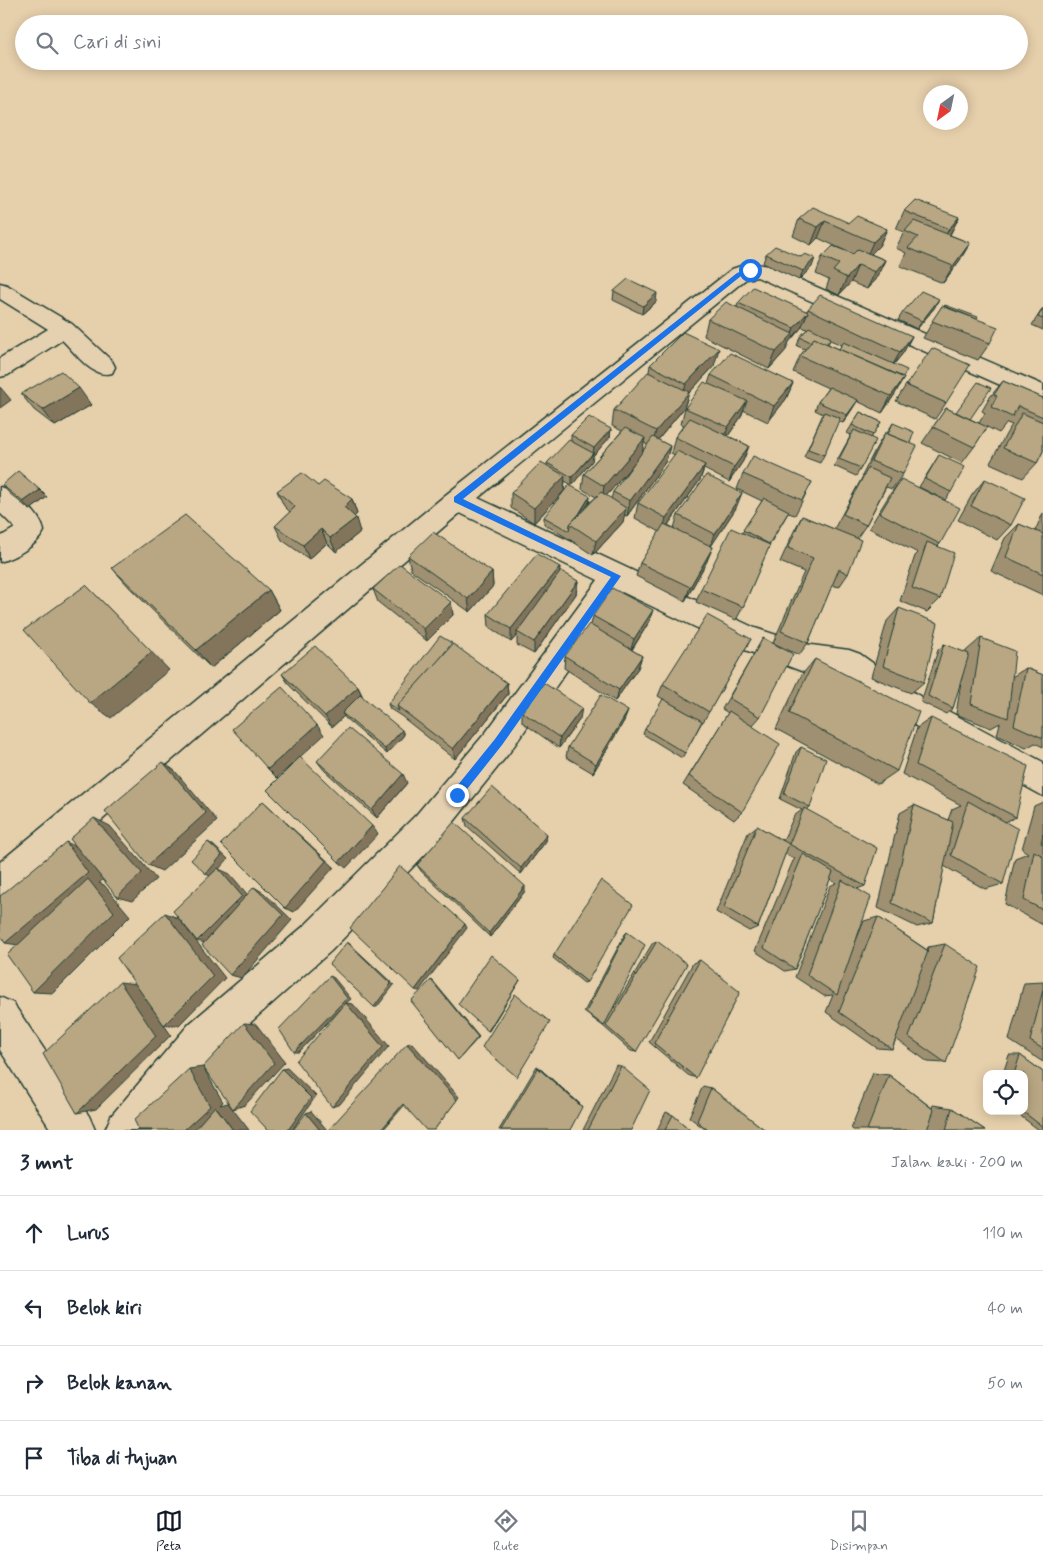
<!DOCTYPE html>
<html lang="id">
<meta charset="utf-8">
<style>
body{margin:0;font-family:Mynerve,sans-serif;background:#f2f2f3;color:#1f2937}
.controls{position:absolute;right:15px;bottom:15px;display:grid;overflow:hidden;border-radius:10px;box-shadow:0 2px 12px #0003}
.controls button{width:45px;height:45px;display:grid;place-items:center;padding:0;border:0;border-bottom:1px solid #e0e1e3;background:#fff;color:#1f2937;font:25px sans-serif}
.compass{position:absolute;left:923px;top:85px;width:45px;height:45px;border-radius:50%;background:#fff;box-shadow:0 2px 12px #0003;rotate:213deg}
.stop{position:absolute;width:15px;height:15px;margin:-11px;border:4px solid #1a73e8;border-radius:50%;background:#fff}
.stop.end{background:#1a73e8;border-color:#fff;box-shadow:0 1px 5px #0008}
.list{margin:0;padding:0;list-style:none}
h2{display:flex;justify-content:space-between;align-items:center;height:65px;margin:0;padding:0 20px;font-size:21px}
h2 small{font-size:16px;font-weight:400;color:#747a83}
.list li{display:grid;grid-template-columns:32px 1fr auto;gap:15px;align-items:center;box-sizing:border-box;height:75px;padding:0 20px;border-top:1px solid #e0e1e3}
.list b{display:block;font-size:19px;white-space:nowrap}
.list em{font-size:16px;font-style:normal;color:#747a83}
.icon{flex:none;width:28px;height:28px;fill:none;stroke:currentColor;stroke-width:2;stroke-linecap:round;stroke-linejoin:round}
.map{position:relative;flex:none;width:1043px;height:1130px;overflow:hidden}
.search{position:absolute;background:#fff;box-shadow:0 2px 12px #0003;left:15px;right:15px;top:15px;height:55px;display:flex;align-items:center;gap:12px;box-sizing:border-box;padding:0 18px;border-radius:28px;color:#747a83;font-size:19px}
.sheet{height:365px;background:#fff}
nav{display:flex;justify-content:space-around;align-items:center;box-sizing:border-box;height:70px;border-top:1px solid #e0e1e3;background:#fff;font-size:14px;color:#747a83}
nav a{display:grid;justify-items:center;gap:2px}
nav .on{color:#111827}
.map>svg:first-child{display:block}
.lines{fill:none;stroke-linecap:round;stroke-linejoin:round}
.street-casing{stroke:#1f3d34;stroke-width:3}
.secondary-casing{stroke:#1f3d34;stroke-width:3}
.street{fill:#e5d0af;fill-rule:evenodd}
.secondary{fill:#e5d0af;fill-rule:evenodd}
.wall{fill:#9f9071;stroke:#1f3d34;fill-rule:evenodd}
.shaded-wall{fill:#82755c;stroke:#1f3d34}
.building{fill:#b9a783;stroke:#1f3d34}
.route{fill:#1a73e8}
</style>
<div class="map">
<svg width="1043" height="1130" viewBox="0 0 1043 1130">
<rect width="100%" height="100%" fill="#e6cfab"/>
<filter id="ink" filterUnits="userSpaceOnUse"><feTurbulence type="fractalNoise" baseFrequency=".02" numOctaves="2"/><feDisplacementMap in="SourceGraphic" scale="10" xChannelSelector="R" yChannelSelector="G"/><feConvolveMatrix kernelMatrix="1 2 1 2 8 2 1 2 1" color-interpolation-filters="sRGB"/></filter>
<g filter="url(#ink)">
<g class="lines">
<defs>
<g id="street">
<path d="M750,263L768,266L1043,385V404L757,277L746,279L478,498L755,628L804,644L849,650L860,654L916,694L1043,762V796L894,714L843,677L804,672L737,647L622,592L509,753L440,839L331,951L217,1052L151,1130H105L111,1116L189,1024L305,925L416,815L487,731L598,580L460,513L12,897L0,902V862L448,493L732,269Z"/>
<path d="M0,283L7,285L72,324L112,361L115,367L112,373C92,379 76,353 62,340L8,375L0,377V358L48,329L0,299Z"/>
<path d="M0,487C16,492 41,514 44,531C37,546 15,557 0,562V537L15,528L0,513Z"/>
</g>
<path id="secondary" d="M0,997L13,1003L89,1116L95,1130H51L0,1050Z"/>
</defs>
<use href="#street" class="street-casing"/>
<use href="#secondary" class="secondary-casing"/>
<use href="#street" class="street"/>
<use href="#secondary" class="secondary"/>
</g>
<g class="wall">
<path d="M904,211L959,217L950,235L970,243L960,260L943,283L900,266L906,253L896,248L904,232L896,229Z"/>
<path d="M799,219L849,223L887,229L879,246L871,254L885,260L877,277L867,289L851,282L839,295L826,289L829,280L816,274L822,257L850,253L818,238L811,245L793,236Z"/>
<path d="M766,254L801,257L812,267L799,280L763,263Z"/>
<path d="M614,291L656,302L642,314L613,300Z"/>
<path d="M738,303L807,311L808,309L912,336L903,353L894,364L903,377L895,394L882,413L857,401L843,423L838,421L824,455L820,463L804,457L823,414L815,410L818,402L828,388L793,372L800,356L805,349L797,346L800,337L807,329L802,327L789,342L786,350L769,369L704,336L708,319L737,307ZM830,340L842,345L839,349L828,344Z"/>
<path d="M942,306L977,319L990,343L978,360L923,338Z"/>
<path d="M935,307L917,329L898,320L903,312Z"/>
<path d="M1043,308V330L1032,325Z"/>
<path d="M650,365L714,366L689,393L684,408L658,440L670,446L666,461L627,516L624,515L623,522L593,555L569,539L544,524V517L590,496L589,503L596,497L582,489L584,474L622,431L612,426L614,410L649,372ZM644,443L648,445L642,452ZM634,464L613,492L611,499L606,496Z"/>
<path d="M711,375L793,383L786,399L768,422L743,410L741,417L728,436L749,446L743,461L729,482L704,469L700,480L668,525L674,528L678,515L736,508L711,546L707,561L685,601L636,576L640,563L660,532L635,518L638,503L675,455L671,453L675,437L684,425L681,424L685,408L708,384Z"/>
<path d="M1003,381L1043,398V451L1037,463L1023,478L990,463L1009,429L1012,425L1007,423L999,433L987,427L974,447L962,463L922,443L946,408L979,423L985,413L982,411L990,397Z"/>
<path d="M906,385L946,403L935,419L896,401Z"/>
<path d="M21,394L91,405L55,426L34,410Z"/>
<path d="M860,412L881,422L871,438L861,468L856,476L834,466L851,435L847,433Z"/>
<path d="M893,423L910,443L903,474L892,489L886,487L866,525L857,538L848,574L839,587L832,585L808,643L799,655L773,643L804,572L780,562L794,531L802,516L834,529L863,476H862L876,448L885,433H887Z"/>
<path d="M611,429L610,437L593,456L592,461L572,485L565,481L564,491L534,523L511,508V493L547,465V463L571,441V435Z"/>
<path d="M939,455L951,492L945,500L919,487Z"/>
<path d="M743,474L812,482L795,515L788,513L770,544L743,607L736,620L696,602L701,589L742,533L762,501L737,489Z"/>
<path d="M901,479L940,544L938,546L940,599L927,612L900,601L915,556L918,553L869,528L890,494Z"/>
<path d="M985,479L1011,525L997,540L958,520L972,495Z"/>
<path d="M2,485L40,490L47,497L30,510L9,493Z"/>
<path d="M318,486L352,499L357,514L354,516L360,532L336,552L327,543L309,559L282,540L275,526L290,512L284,506L277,491Z"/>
<path d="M1043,513V595L991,571L1005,538L1019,524L1035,531Z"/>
<path d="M408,556L492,572L493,586L470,612L411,570Z"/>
<path d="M560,567L559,574L578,581L576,594L534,654L517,645V635L511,642L489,627L488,614Z"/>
<path d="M112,568L269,590L280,610L211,668L130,588Z"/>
<path d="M373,589L451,602L453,615L427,641L378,602Z"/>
<path d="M899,608L924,682L911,693L871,677L887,621Z"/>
<path d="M593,616L649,622L632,650L642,656L638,668L615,701L564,668L565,656L591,625Z"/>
<path d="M763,638L760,717L752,726L742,812L734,820L683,785L728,713L722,709Z"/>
<path d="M981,638L1012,677L1026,668L1043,675V747L1035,743L1026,748L997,735L1000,723L991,728L956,714L962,676L953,708L946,714L921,702L938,650L944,644L966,653V651Z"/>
<path d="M751,639L703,722H702L682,758L643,734L645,729L687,713L658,696L663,684Z"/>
<path d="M815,659L897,771L878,784L776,729L801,676Z"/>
<path d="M282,674L358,687L363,697L404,735L387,754L345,718L344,716L332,727L290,686Z"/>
<path d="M507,683L508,694L455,759L401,716L390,709L388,704Z"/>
<path d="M628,711L624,721L593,773L566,757L568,747Z"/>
<path d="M522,712L580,719L559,748L522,722Z"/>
<path d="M931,718L1016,817L1005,822L1003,884L985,889L944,866L933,923L917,927L878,908L900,813L914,805L948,820L952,809L961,805L902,774L917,728Z"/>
<path d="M801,747L810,807L806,810L865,886L857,889L855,943L864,921L878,917L927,950L928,947L945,944L946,1063L928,1062L896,1039L892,1049L877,1048L826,1012L833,995L824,996L795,977L830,886L836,883L830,879L795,969L785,971L755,951L793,861L795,859L785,854L758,927L749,931L716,912L748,833L757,826L783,841L794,816L802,810L780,799L796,752Z"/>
<path d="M317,761L407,783L377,818L324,770Z"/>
<path d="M1043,802V925L1005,904L1015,858L1028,853L1022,849L1034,806Z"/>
<path d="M465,818L547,834L546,841L521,874L467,826Z"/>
<path d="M417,865L525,891L490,937L421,871Z"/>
<path d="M627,932L614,1008L652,944L657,941L636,1052L631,1051L603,1026L584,1012L625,934Z"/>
<path d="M554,955L587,982L584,983L553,958Z"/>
<path d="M700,960L696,1078L688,1075L649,1042L693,963Z"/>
<path d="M1043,982V1062L1009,1040L1024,983Z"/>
<path d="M1009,1055H1020L1043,1072V1130H1039L1014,1111H1024V1074H1003Z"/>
<path d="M616,1065L621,1066L631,1130H583Z"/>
<path d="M537,1066L580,1104L570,1130H499Z"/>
<path d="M873,1073L889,1075L932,1108L933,1105L952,1108L985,1130H853L851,1128Z"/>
<path d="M703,1086L711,1088L765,1130H706L689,1117Z"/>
<path d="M666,1112L673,1115L690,1130H657Z"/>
</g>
<g class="shaded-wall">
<path d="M959,217L950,234L939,246L949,229Z"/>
<path d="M825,221L818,238L811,245L818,227Z"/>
<path d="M887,229L879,246L865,260L873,242Z"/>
<path d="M970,243L960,260L943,283L953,266Z"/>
<path d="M815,258L812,267L799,280L803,271Z"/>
<path d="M885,260L877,277L867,289L875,272Z"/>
<path d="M858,265L851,282L839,295L847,278Z"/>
<path d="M657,293L656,302L642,314L643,306Z"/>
<path d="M939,299L935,307L917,329L922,321Z"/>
<path d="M808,312L801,328L789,342L786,350L769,369L776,352L791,336L794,328Z"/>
<path d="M912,336L903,353L891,368L900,352Z"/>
<path d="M719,349L714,366L689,393L684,408L652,447L656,431L682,400L686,384Z"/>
<path d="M904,378L895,394L882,413L891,396Z"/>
<path d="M793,383L786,399L768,422L774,406Z"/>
<path d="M0,387L11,400L0,408Z"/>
<path d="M79,388L91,405L55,426L43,410Z"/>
<path d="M858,400L853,408L843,423L847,415Z"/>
<path d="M747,401L741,417L723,443L728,427Z"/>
<path d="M611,429L610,437L593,456L592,461L572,485V477L593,454L594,448Z"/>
<path d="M645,438L642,454L602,501L604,486Z"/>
<path d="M670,446L666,461L627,516L630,501Z"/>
<path d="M749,446L743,461L729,482L734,467Z"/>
<path d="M705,465L700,480L662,533L666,518Z"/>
<path d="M565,476L564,491L534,523V508Z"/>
<path d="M40,490L47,497L30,510L23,502Z"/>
<path d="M742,493L736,508L710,548L715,534Z"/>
<path d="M590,496L589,503L573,526Z"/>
<path d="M352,499L357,514L349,522L344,507Z"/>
<path d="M626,508L623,522L593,555L596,541Z"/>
<path d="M356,518L360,532L336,552L330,538Z"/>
<path d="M321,529L327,543L309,559L303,545Z"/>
<path d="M713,547L707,561L685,601L690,587Z"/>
<path d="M560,567L559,581L517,632V635L511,642V629Z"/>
<path d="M492,572L493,586L470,612L468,599Z"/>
<path d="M578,581L576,594L534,654V642Z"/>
<path d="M86,585L169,670L111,718L90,703Z"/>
<path d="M269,590L280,610L211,668L196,650Z"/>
<path d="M451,602L453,615L427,641L424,629Z"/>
<path d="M653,610L649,622L630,652L634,639Z"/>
<path d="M642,656L638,668L615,701L619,690Z"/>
<path d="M507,683L508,694L455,759L453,749Z"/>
<path d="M358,687L363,698L342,713L344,716L332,727L325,716Z"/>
<path d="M582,708L580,719L559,748L560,738Z"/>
<path d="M628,711L624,721L593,773L596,764Z"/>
<path d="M317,725L324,735L277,778L268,769Z"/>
<path d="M402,730L404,735L387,754L385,749Z"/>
<path d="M163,762L175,771L217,821L162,871L148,865Z"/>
<path d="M403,774L407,783L377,818L372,810Z"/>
<path d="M263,801L334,867L294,912L285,908Z"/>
<path d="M94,818L110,826L156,879L132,901L117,897Z"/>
<path d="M372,826L378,834L346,868L339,862Z"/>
<path d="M547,834L546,841L521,874V868Z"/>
<path d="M66,842L82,849L104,879L99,883L104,885L130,916L53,993L33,992L25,946L5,943Z"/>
<path d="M208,842L213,845L228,859L219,869L230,874L253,901L210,944L197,941L212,877L206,874Z"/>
<path d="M525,886V891L490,937L489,933Z"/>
<path d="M254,887L264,893L292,920L242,978L230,975Z"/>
<path d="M165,913L178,918L225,978L179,1025H164Z"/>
<path d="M465,924L467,928L419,991L415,990Z"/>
<path d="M347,942L350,944L394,985L377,1007H374Z"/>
<path d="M330,976L334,978L351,999L346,1003L353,1004L389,1046L340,1104L332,1107L346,1003L299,1052H294Z"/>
<path d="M431,980L433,981L479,1037L458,1060Z"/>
<path d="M520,980L489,1031H488Z"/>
<path d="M120,982L136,984L171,1035L96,1109L77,1113Z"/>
<path d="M244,1023L256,1024L285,1062L245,1105L233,1109Z"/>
<path d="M412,1043L459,1097L434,1130L407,1044Z"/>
<path d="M537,1066L580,1104L582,1107L538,1068Z"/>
<path d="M203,1067L223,1102L220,1105L228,1103L249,1130H233L217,1108L194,1130H184L189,1069Z"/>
<path d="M287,1068L316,1096L292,1130H288L282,1069Z"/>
<path d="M408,1101L383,1130H381L403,1104Z"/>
<path d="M311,1111L327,1130H320L306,1113Z"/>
</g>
<g class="building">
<path d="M915,200L959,217L949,229L904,211Z"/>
<path d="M813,207L849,223L857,216L887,229L873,242L825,221L818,227L799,219Z"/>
<path d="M914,221L970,243L953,266L908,248L918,237L905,231Z"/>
<path d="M775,246L801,257L805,254L815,258L803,271L766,254Z"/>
<path d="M833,246L853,254L858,249L885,260L875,272L858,265L847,278L833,271L839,264L822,257Z"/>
<path d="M628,279L657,293L643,306L614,291Z"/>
<path d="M753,287L808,312L794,328L738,303Z"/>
<path d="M921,291L939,299L922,321L903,312Z"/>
<path d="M820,295L912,336L900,352L808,309Z"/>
<path d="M726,302L793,334L776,352L708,319Z"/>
<path d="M945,305L978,317L977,319L944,306Z"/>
<path d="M942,306L998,327L990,343L932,321Z"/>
<path d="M1043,309V319L1038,317Z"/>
<path d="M809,327L831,338L826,344L814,338L811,342L800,337Z"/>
<path d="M683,332L719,349L686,384L650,365Z"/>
<path d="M814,338L904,378L891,396L800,356Z"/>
<path d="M844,342L907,370L903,377L839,349Z"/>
<path d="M932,348L970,365L946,403L906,385Z"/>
<path d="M730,353L793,383L774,406L711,375Z"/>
<path d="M61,371L79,388L43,410L21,394Z"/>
<path d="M648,372L689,392L656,431L614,410Z"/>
<path d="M1003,381L1043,398V417L1018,406L1012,417L991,407L997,396L994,395Z"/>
<path d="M704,382L747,401L728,427L685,408Z"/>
<path d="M978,382L991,388L970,419L956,412Z"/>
<path d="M829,387L858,400L847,415L818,402Z"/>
<path d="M946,408L987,427L974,447L933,427Z"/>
<path d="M824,412L840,418L824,455L808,449Z"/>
<path d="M860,412L881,422L873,435L852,425Z"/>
<path d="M1022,413L1043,422V451L1037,463L1003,448Z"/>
<path d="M589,417L611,429L594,448L571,435Z"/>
<path d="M690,418L749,446L734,467L675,437Z"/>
<path d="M893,423L914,432L910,443L888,434Z"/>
<path d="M625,428L645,438L604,486L584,474Z"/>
<path d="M854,430L876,440L861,468L839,459Z"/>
<path d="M885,433L917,446L903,474L871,461Z"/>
<path d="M653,437L670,446L630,501L613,492Z"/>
<path d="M569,440L593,453L572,477L547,463Z"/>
<path d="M677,451L705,465L666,518L638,503Z"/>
<path d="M939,455L965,467L951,492L925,479Z"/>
<path d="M753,456L812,482L802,500L743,474Z"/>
<path d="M541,462L565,476L534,508L511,493Z"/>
<path d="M868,468L890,478L866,525L843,514Z"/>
<path d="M18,471L40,490L23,502L2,485Z"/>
<path d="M302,473L318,486L324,481L352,499L344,507L356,518L330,538L321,529L303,545L275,526L295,507L277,491Z"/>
<path d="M706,475L742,493L715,534L678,515Z"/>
<path d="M901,479L960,508L940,544L880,513Z"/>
<path d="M985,479L1025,498L1011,525L971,506Z"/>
<path d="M569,485L590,496L579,514L570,524L569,531L544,517Z"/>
<path d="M601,492L626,508L596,541L570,524Z"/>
<path d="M764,498L789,511L769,544L743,530Z"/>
<path d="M185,515L269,590L196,650L112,568Z"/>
<path d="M802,516L861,540L848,574L839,569L808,643L781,631L813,558L788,548Z"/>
<path d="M664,524L713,547L690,587L640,563Z"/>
<path d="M1019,524L1043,534V574L1006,557Z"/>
<path d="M731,528L770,545L743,607L701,589Z"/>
<path d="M433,532L492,572L468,599L408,556Z"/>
<path d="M927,542L954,553L940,599L912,588Z"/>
<path d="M537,554L560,567L511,629L488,614Z"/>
<path d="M400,564L451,602L424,629L373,589Z"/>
<path d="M561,571L578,581L534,642L517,632Z"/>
<path d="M86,585L152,652L90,703L24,630Z"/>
<path d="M612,588L653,610L634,639L593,616Z"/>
<path d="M899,608L938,623L924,682L883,666Z"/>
<path d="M707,615L751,639L709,712L663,684Z"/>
<path d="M589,624L642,656L619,690L565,656Z"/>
<path d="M440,636L452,643L439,660L397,706L399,711L388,704Z"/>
<path d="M763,638L793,654L760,717L729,698Z"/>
<path d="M981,638L1015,651L1008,718L971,704Z"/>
<path d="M453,644L507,683L453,749L397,706Z"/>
<path d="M944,644L969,654L953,708L928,696Z"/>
<path d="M315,646L358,687L325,716L282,674Z"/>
<path d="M815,659L919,712L897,771L789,713Z"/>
<path d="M1026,668L1043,675V738L1014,725Z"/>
<path d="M544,683L582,708L560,738L522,712Z"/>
<path d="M282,687L317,725L268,769L232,729Z"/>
<path d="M360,695L402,730L385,749L342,713Z"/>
<path d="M601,695L628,711L596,764L568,747Z"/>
<path d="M663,699L702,721L685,753L645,729Z"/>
<path d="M729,711L780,744L742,812L689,776Z"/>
<path d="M931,718L1028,766L1016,817L916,765Z"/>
<path d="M348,728L403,774L372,810L317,761Z"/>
<path d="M801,747L826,759L810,807L784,794Z"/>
<path d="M300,757L372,826L339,862L267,790Z"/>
<path d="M163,762L206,813L148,865L105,811Z"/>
<path d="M492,787L547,834L521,868L465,818Z"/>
<path d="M263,801L326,861L285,908L221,844Z"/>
<path d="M968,801L1018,829L1003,884L951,855Z"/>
<path d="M914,805L953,822L933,923L892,903Z"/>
<path d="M804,808L877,848L865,886L789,844Z"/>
<path d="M94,818L142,873L117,897L70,839Z"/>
<path d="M454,822L525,886L489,933L417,865Z"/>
<path d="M757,826L789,844L758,927L724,907Z"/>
<path d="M1043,834V844L1041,843Z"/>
<path d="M66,842L88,873L5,943L0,935V896Z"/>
<path d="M208,842L222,855L206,874L191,860Z"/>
<path d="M1034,851L1043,856V910L1024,900Z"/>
<path d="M803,854L833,872L795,969L764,948Z"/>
<path d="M400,866L465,924L415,990L350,928Z"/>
<path d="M218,868L242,896L197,941L173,911Z"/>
<path d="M88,879L114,912L33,992L7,955Z"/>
<path d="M601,880L633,905L587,982L554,955Z"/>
<path d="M842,880L871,897L837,995L807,975Z"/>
<path d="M254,887L283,915L230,975L202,945Z"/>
<path d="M165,913L213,976L164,1025L117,958Z"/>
<path d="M878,917L928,951L892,1049L839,1012Z"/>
<path d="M627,932L645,945L604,1026L586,1012Z"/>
<path d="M657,941L687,964L636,1052L606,1026Z"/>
<path d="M347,942L391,984L374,1007L329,964Z"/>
<path d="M945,944L980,967L946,1063L909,1037Z"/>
<path d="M491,955L520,980L488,1031L458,1004Z"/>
<path d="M700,960L740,992L696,1078L654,1043Z"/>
<path d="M330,976L347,998L294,1052L279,1029Z"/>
<path d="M431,980L478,1037L458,1060L411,1001Z"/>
<path d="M120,982L156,1036L77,1113L43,1054Z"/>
<path d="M1043,990V1049L1030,1041Z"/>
<path d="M515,994L550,1022L517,1077L482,1047Z"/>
<path d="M346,1003L383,1047L332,1107L296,1061Z"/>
<path d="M244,1023L274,1063L233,1109L203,1067Z"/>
<path d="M407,1044L457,1100L434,1130H426L403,1104L381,1130H331L330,1128Z"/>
<path d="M1020,1055L1043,1072V1127L1022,1111H1024V1074H1014Z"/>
<path d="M621,1066L650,1090L631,1130H588Z"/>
<path d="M538,1068L582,1107L570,1130H501Z"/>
<path d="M189,1069L210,1106L184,1130H139L134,1120Z"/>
<path d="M282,1069L311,1098L288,1130H268L250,1111Z"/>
<path d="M889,1075L934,1110L927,1130H867Z"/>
<path d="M711,1088L765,1130H708L697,1121Z"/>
<path d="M215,1106L233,1130H194Z"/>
<path d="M952,1108L985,1130H946Z"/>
<path d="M306,1113L320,1130H293Z"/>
<path d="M673,1115L690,1130H665Z"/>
</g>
</g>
<path class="route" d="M750,268L752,271L741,276L463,499L621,576L502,745L460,798H453V791L495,739L611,577L454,502V497L737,273Z"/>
</svg>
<div class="controls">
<button><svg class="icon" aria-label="locate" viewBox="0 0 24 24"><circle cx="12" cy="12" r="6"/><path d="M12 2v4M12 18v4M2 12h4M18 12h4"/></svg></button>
</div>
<svg class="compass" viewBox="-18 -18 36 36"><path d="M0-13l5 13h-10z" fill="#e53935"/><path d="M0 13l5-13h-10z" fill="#747a83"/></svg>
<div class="stop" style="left:750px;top:270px"></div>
<div class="stop end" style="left:457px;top:795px"></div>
<div class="search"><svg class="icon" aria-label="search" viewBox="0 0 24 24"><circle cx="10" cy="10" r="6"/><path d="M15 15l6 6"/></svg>Cari di sini</div>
</div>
<section class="sheet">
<h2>3 mnt<small>Jalan kaki · 200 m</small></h2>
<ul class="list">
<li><svg class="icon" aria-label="ahead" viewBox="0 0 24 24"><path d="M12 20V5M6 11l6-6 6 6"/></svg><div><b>Lurus</b></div><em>110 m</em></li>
<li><svg class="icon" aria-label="left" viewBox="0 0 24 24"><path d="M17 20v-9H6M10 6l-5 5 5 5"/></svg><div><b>Belok kiri</b></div><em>40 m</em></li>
<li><svg class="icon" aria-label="right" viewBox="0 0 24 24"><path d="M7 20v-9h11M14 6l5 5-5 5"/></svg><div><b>Belok kanan</b></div><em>50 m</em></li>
<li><svg class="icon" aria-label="arrive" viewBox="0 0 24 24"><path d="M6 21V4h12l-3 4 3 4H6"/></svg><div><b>Tiba di tujuan</b></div></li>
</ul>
</section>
<nav>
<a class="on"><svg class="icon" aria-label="map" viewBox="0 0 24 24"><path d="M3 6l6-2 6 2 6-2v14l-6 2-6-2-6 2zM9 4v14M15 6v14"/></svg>Peta</a>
<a><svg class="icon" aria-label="directions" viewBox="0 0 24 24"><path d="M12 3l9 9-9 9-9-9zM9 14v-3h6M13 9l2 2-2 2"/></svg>Rute</a>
<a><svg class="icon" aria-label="saved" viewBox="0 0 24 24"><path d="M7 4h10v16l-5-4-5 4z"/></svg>Disimpan</a>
</nav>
